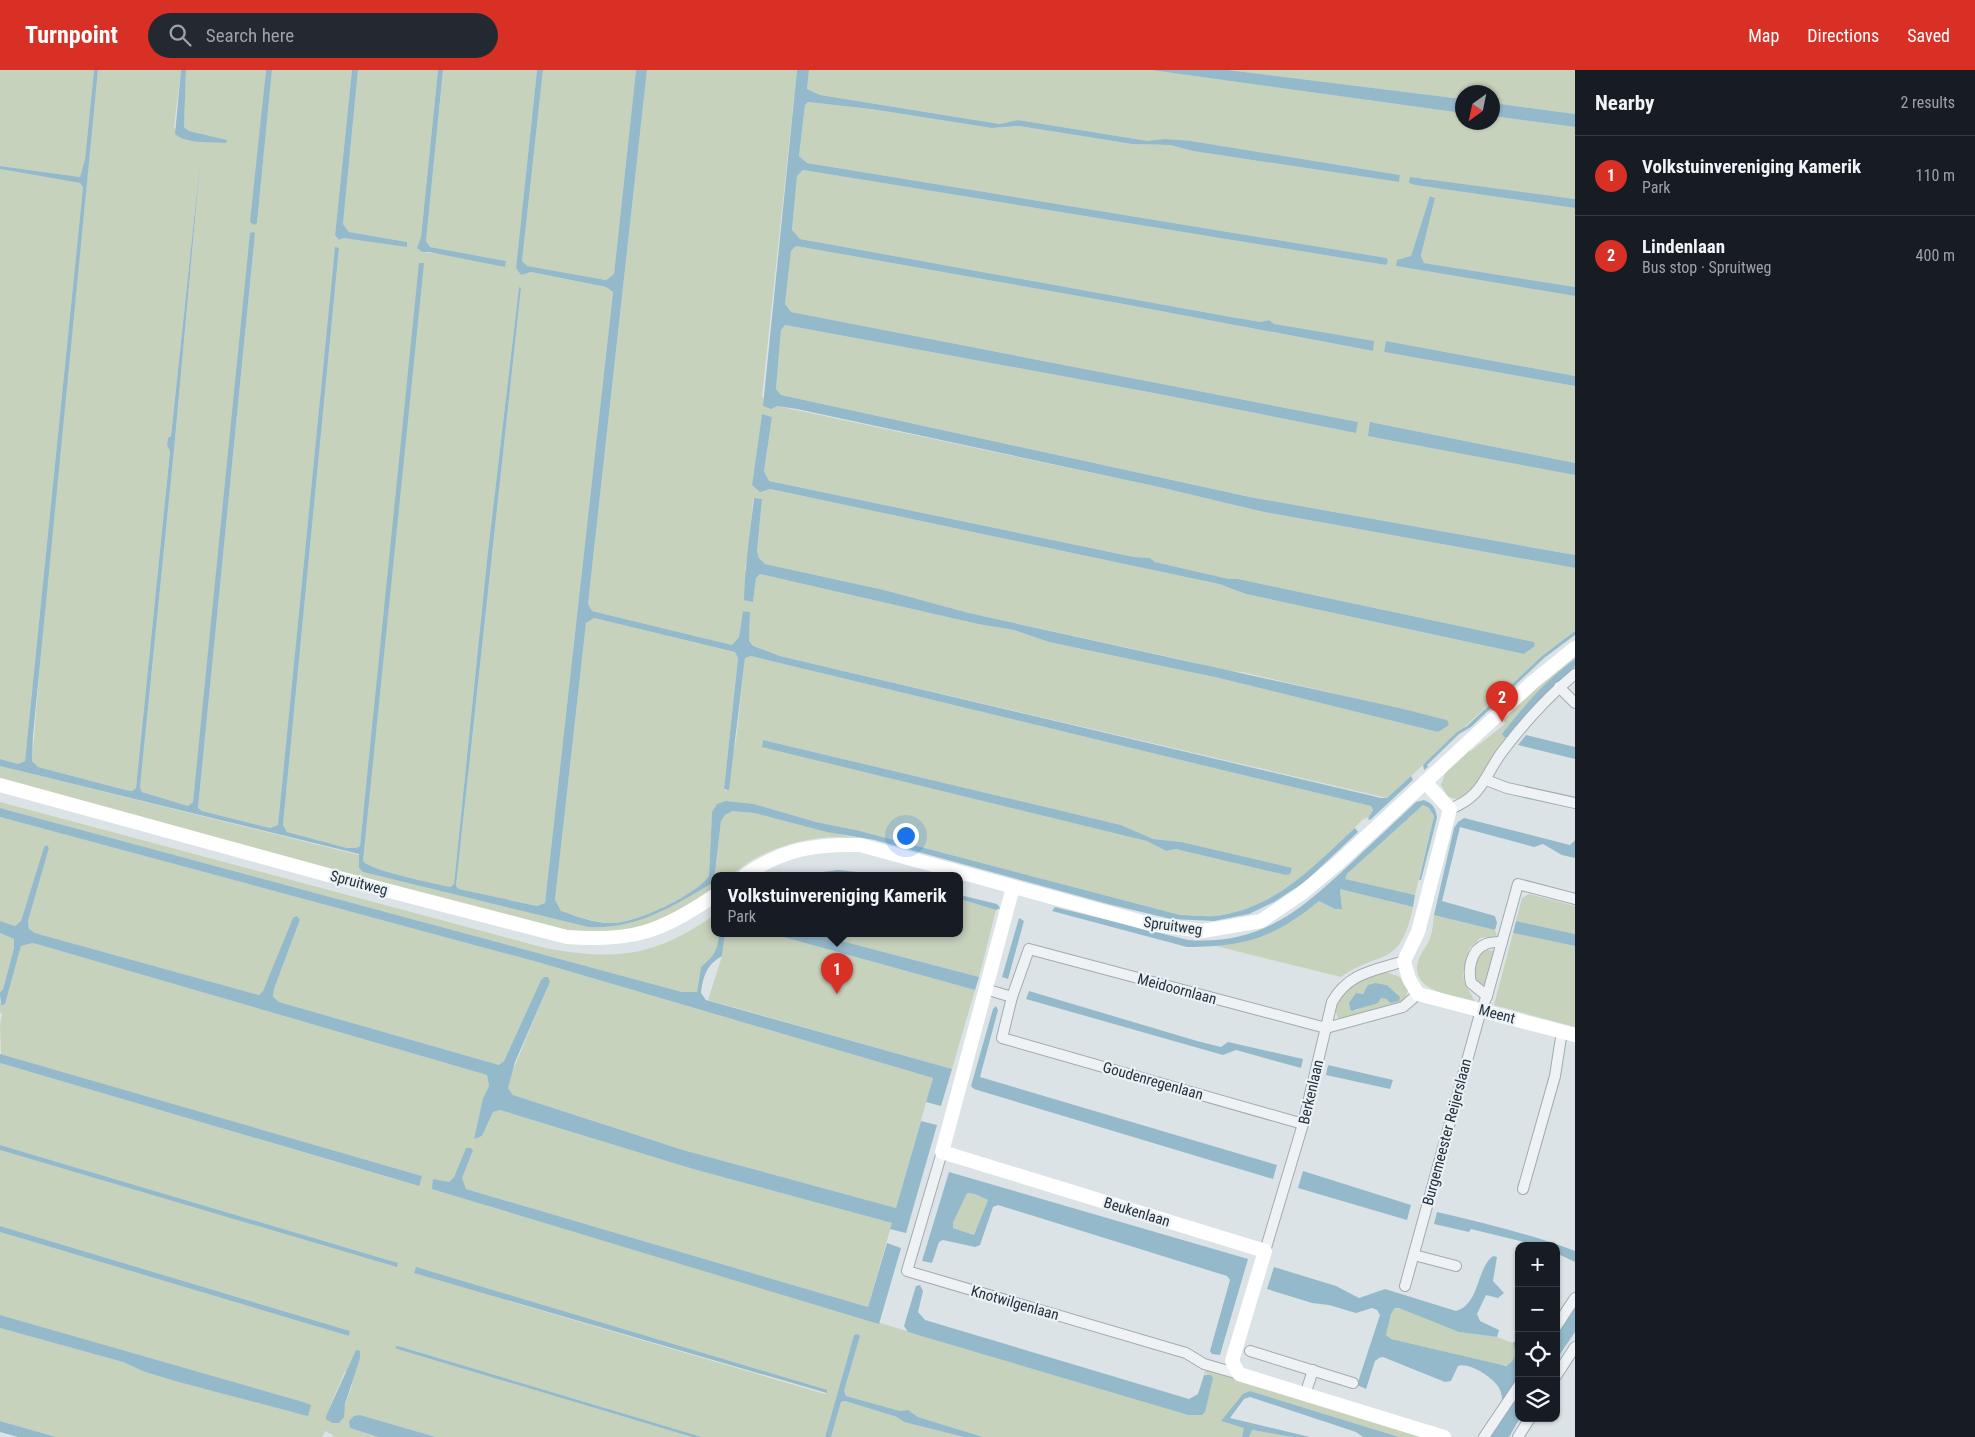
<!DOCTYPE html>
<meta charset="utf-8">
<style>
body{margin:0;font-family:"Roboto Condensed",sans-serif;background:#242831;color:#f1f3f6}
.controls{position:absolute;right:15px;bottom:15px;display:grid;overflow:hidden;border-radius:10px;box-shadow:0 1px 4px #0004}
.controls button{width:45px;height:45px;display:grid;place-items:center;padding:0;border:0;border-bottom:1px solid #363941;background:#171b24;color:#f1f3f6;font:25px sans-serif}
.compass{position:absolute;left:1455px;top:15px;width:45px;height:45px;border-radius:50%;background:#171b24;box-shadow:0 1px 4px #0004;rotate:213deg}
.you{position:absolute;left:905px;top:765px;width:18px;height:18px;margin:-12px;border:4px solid #fff;border-radius:50%;background:#1a73e8;box-shadow:0 0 0 8px #1a73e833}
.badge{display:grid;place-items:center;width:32px;height:32px;border-radius:50%;background:#d93025;color:#fff;font-size:16px;font-weight:700}
.pin{position:absolute;translate:-50% -41px;filter:drop-shadow(0 1px 2px #0008)}
.pin::after{content:'';position:absolute;top:26px;width:18px;height:15px;background:inherit;clip-path:polygon(0 0,100% 0,50% 100%)}
.popup{position:absolute;left:711px;top:802px;width:252px;height:65px;box-sizing:border-box;display:grid;place-content:center;border-radius:10px;background:#171b24;filter:drop-shadow(0 1px 4px #0005);font-size:16px;white-space:nowrap;color:#9ea1a6}
.popup b{font-size:19px;color:#f1f3f6}
.popup::after{content:'';position:absolute;left:50%;top:100%;margin-left:-10px;border:10px solid transparent;border-top-color:#171b24}
.list{margin:0;padding:0;list-style:none}
h2{display:flex;justify-content:space-between;align-items:center;height:65px;margin:0;padding:0 20px;font-size:21px}
h2 small{font-size:16px;font-weight:400;color:#9ea1a6}
.list li{display:grid;grid-template-columns:32px 1fr auto;gap:15px;align-items:center;box-sizing:border-box;height:80px;padding:0 20px;border-top:1px solid #363941}
.list b{display:block;font-size:19px;white-space:nowrap}
.list p{margin:0;font-size:16px;white-space:nowrap;color:#9ea1a6}
.list em{font-size:16px;font-style:normal;color:#9ea1a6}
.icon{flex:none;width:28px;height:28px;fill:none;stroke:currentColor;stroke-width:2;stroke-linecap:round;stroke-linejoin:round}
.map{position:relative;flex:none;width:1575px;height:1367px;overflow:hidden}
header{display:flex;align-items:center;gap:30px;box-sizing:border-box;height:70px;padding:0 25px;background:#d93025;color:#fff}
header strong{font-size:24px}
nav{display:flex;gap:28px;margin-inline-start:auto;font-size:18px}
.search{width:350px;height:45px;background:#242831;display:flex;align-items:center;gap:12px;box-sizing:border-box;padding:0 18px;border-radius:28px;color:#9ea1a6;font-size:19px}
main{display:flex}
aside{flex:1;background:#171b24}
.map>svg:first-child{display:block}
.green{fill:#c6d2bc;fill-rule:evenodd}
.water{fill:#94b9ca;fill-rule:evenodd}
.lines{fill:none;stroke-linecap:round;stroke-linejoin:round}
.street-casing{stroke:#a1abb1;stroke-width:12}
.street{stroke:#eff2f5;stroke-width:10}
.secondary{stroke:#fff;stroke-width:14}
.labels{text-anchor:middle;dominant-baseline:central;stroke-width:4.5;stroke-linejoin:round;paint-order:stroke}
.street-label{font-size:15px;fill:#25333e;stroke:#ebf1f5}
</style>
<header>
<strong>Turnpoint</strong>
<div class="search"><svg class="icon" aria-label="search" viewBox="0 0 24 24"><circle cx="10" cy="10" r="6"/><path d="M15 15l6 6"/></svg>Search here</div>
<nav><a>Map</a><a>Directions</a><a>Saved</a></nav>
</header>
<main>
<div class="map">
<svg width="1575" height="1367" viewBox="0 0 1575 1367">
<rect width="100%" height="100%" fill="#dce3e7"/>
<g class="green">
<path d="M0,0H94L85,89L80,107L0,96Z"/>
<path d="M98,0H181L174,58L203,72L226,70L189,61L184,57L186,0H266L251,152L257,153L272,0H352L335,165L339,170L344,168L407,172L349,162L343,154L358,0H438L421,167L417,178L422,182L506,191L430,177L426,171L443,0H537L516,198L521,205L531,202L606,217L613,222L545,833L538,836L459,819L456,816L521,218L519,217L487,490L454,814L450,817C434,813 371,801 363,791L423,193L360,776L356,778H347L287,762L283,755L339,178H335L278,756L270,758L202,741L198,738L255,163L193,732L188,736L142,722L140,717L174,380L201,84L171,366L168,368L167,375L170,380L136,718L132,721L127,720L38,697L32,691L47,508Z"/>
<path d="M543,0H636L614,204L606,210L526,196L522,191Z"/>
<path d="M647,0H797L762,327L777,336L1159,417L1264,442L1575,498V561L1542,586L1387,728L780,586L753,576L749,571L750,542L743,541L739,567L732,575L592,541L588,534ZM762,344L772,347L764,401L769,411L1134,487L1150,488L1155,492L1229,509H1238L1534,572L1535,576L1524,584L1246,524L1219,514L770,419L760,421L752,415ZM753,429H762L757,481L759,488L765,494L884,520L969,543L1188,591L1219,600L1242,602L1447,650L1438,662L1219,608L1049,572L1014,560L978,554L760,504L756,507L753,531L745,498L749,482Z"/>
<path d="M809,0H1151L1462,43V52H1492L1493,46L1575,57V129L1437,112L1423,108L1415,115L1575,138V217L1424,193L1421,187L1435,128L1432,126L1430,127L1411,186L1396,196L1575,226V306L1386,271L1384,282L1575,316V393L1370,352L1507,392L1575,405V485L1251,427L781,325L776,319L781,260L785,255L1154,323L1356,363L1358,352L791,242L785,234L791,181L796,176L1118,233L1372,281L1274,254L1269,250L1261,252L1231,247L800,169L792,161L797,106L803,100L1386,195L1388,192L1387,188L807,93L799,86L805,35L808,32L871,39L992,58L1019,56L1132,74L1170,75L1193,81L1399,112L1400,105L1191,71H1148L1018,50L1001,54L820,25L807,19Z"/>
<path d="M1228,0H1575V44L1493,33L1492,22H1462V29Z"/>
<path d="M0,99L80,113L83,117L25,691L18,694L0,689Z"/>
<path d="M594,548L735,582L738,588L724,719L726,721L736,670L745,588L751,586L1371,736L1373,740L1370,747L1363,749C1325,790 1279,835 1223,845C1209,848 1194,845 1180,845L856,760L816,752L754,734L726,731L712,742L709,806C696,825 636,853 613,853C595,853 577,846 561,841L555,830L586,553ZM763,670L1121,755L1153,769L1181,772L1176,779L1165,781L1148,771L762,676Z"/>
<path d="M1575,585V589C1547,610 1525,636 1503,664L1504,667L1561,607L1575,596V600L1472,724L1461,730L1448,727L1441,715L1446,701L1469,679L1471,681L1505,654L1504,650L1516,635Z"/>
<path d="M0,696L359,785V798L363,802L588,857C635,860 675,836 713,812L714,807V818C654,860 621,870 547,857L183,761L133,744L109,741L0,711Z"/>
<path d="M0,732L545,878C615,891 655,887 714,845V863H719C718,880 714,886 701,897L697,922H682L0,738Z"/>
<path d="M1423,735L1429,738L1434,746L1415,825L1344,809L1347,804Z"/>
<path d="M731,741L754,743L855,768C822,764 786,772 756,788C737,798 740,805 715,805L721,751L725,745Z"/>
<path d="M0,747L541,893L933,1008L896,1138L683,1080L513,1025L508,1018L510,1007L550,912L541,910L504,991L499,995L279,932L273,928L274,919L300,851L297,846L263,921L259,925L35,863L29,859L28,851L49,778L47,775L44,777L21,851L15,856L0,851Z"/>
<path d="M1340,819L1413,837C1400,899 1381,879 1341,907L1216,876C1256,872 1288,856 1319,831L1335,839L1342,837Z"/>
<path d="M1529,824L1575,836V864L1516,851L1522,828Z"/>
<path d="M960,829L996,840L979,907L811,863H960Z"/>
<path d="M1434,845L1495,860L1497,866L1480,868L1469,879L1463,904L1465,914L1475,931C1456,926 1410,922 1418,892C1420,883 1427,877 1430,868C1433,861 1433,852 1434,845Z"/>
<path d="M0,863L14,869V878L0,929Z"/>
<path d="M725,863H769L975,920L952,999L708,930L722,886Z"/>
<path d="M1513,863L1575,876V957L1494,935Z"/>
<path d="M33,873L487,1005L489,1016L483,1028L474,1069L482,1066L493,1042L500,1040L693,1099L892,1153L868,1237L466,1119L462,1108L473,1082L466,1078L454,1107L449,1112H443L491,1137L1188,1345L1205,1342L1207,1303L1204,1305L1206,1298L1422,1367H1399L1250,1321L1222,1351L1245,1358L1242,1367H983L918,1347L908,1340L900,1341L846,1326L844,1321L860,1266L854,1265L825,1367H702L398,1276L397,1279L692,1367H436L360,1345L350,1358L378,1367H332L333,1365L325,1361L322,1367H56L0,1351V1258L123,1292L145,1302L296,1343L311,1336L0,1245V1162L349,1266L350,1261L0,1156V1080L397,1196L398,1193L0,1075V993L418,1116L422,1106L1,985L0,955L2,944L0,942V933H5L21,876ZM414,1203L827,1323L825,1324ZM345,1301L352,1315L339,1353H332L326,1346Z"/>
<path d="M1487,880L1494,881L1484,918L1476,914L1474,906L1479,885Z"/>
<path d="M1386,902L1400,907L1408,920L1405,930L1399,934L1342,950L1338,948C1326,924 1368,904 1386,902ZM1376,913L1387,915L1399,926L1381,928L1355,941L1360,925Z"/>
<path d="M967,1123L975,1124L988,1130L974,1165L953,1158V1153Z"/>
<path d="M1395,1238L1404,1239L1459,1262L1497,1267L1513,1273C1517,1286 1517,1297 1499,1295L1391,1269L1386,1265L1391,1244Z"/>
<path d="M845,1331L897,1347L904,1352L964,1367H831L841,1332Z"/>
<path d="M1251,1360L1292,1367H1249Z"/>
</g>
<g class="water">
<path d="M94,0H98L33,665L32,691L38,697L126,720L132,721L136,718L170,381L167,375L168,368L171,366L201,84L174,380L140,717L142,722L188,736L193,732L250,163L253,162L255,163L198,738L202,741L270,758L278,755L335,177L339,178L283,755L287,762L347,778H356L360,776L419,193H424L363,791C371,801 434,813 450,817L454,814L487,490L519,217L521,218L456,816L459,819L537,836L545,833L613,222L606,217L531,202L521,205L516,198L537,0H543L522,191L527,196L606,210L614,204L636,0H647L588,534L592,541L732,575L739,567L743,541L750,542L749,571L753,576L780,586L1381,728H1387L1411,706L1413,710L1370,750L1368,749L1373,740L1371,736L751,586L745,588L729,720L724,719L738,588L735,582L594,548L586,553L555,830L561,841C577,846 595,854 613,853C636,853 696,825 709,806L712,742L717,734L726,731L754,734L816,752L856,760L1180,845C1194,845 1209,848 1222,845C1278,836 1316,794 1355,758L1358,762L1305,812L1274,832L1249,844L1214,851L1171,849L1108,834L875,770L827,762L754,743L732,741L725,745L721,751L714,812C674,836 636,860 588,857L363,802L359,798V784L0,696V689L18,694L25,691L83,117L80,113L0,99V96L80,107L85,89Z"/>
<path d="M181,0H186L184,57L189,61L227,70L226,73C211,72 186,74 175,64Z"/>
<path d="M266,0H272L257,153L254,155L250,152Z"/>
<path d="M352,0H358L343,154L349,162L407,172V177L344,168L339,170L335,165Z"/>
<path d="M438,0H443L426,171L430,177L506,191L505,197L429,182H422L417,178L421,167Z"/>
<path d="M797,0H809L807,19L820,25L1000,54L1018,50L1148,71L1165,69L1191,71L1400,105L1399,112L1193,81L1170,75L1132,74L1019,56L992,58L871,39L808,32L805,35L799,86L807,93L1387,188L1388,192L1386,195L803,100L797,106L792,160L800,169L1231,247L1261,252L1269,250L1274,254L1374,271L1373,281L1118,233L796,176L791,181L785,234L791,242L1358,352L1356,363L1154,323L785,255L781,260L776,319L781,325L1250,427L1575,485V498L1264,442L1159,417L797,339L777,336L771,339L763,336Z"/>
<path d="M1151,0H1228L1462,29V43Z"/>
<path d="M1493,33L1575,44V57L1493,46Z"/>
<path d="M1410,107L1575,129V138L1415,115L1409,113Z"/>
<path d="M1430,126L1435,128L1421,186L1424,193L1575,217V226L1396,196L1397,190L1411,186Z"/>
<path d="M1386,271L1575,306V316L1384,282Z"/>
<path d="M762,344L772,347L764,401L769,411L1134,487L1150,488L1155,492L1229,509H1238L1534,572L1535,576L1524,584L1246,524L1219,514L770,419L760,422L752,415Z"/>
<path d="M1370,352L1575,393V405L1368,366Z"/>
<path d="M754,428L762,429L757,481L759,488L765,494L884,520L969,543L1399,638L1447,650L1449,655L1438,662L1219,608L1049,572L1014,560L978,554L760,504L756,508L753,532L744,530C745,496 750,463 754,428Z"/>
<path d="M1575,561V565L1544,588L1471,657L1459,664L1427,695L1428,697L1424,700L1423,695L1457,662L1467,656L1542,586Z"/>
<path d="M1575,589V596L1532,637L1507,667H1504L1502,664C1524,636 1546,610 1575,589Z"/>
<path d="M1526,665L1575,677V689L1518,675Z"/>
<path d="M763,670L1121,755L1153,769L1181,772L1292,798L1290,804L1286,805L1176,779L1166,781L1147,771L762,677Z"/>
<path d="M1424,730C1433,734 1436,738 1437,748L1421,810H1419L1434,746L1429,738L1423,735L1347,804L1345,809L1415,825L1413,837L1340,819L1342,839H1335L1319,831C1274,868 1244,877 1187,877L1052,841L1055,837L1188,870C1260,875 1299,842 1349,795C1371,774 1394,753 1416,732Z"/>
<path d="M0,738L682,922H697L701,897C714,886 718,880 719,863H725L722,886C706,895 703,907 701,923L706,930L952,999L941,1036L926,1032L933,1008L541,893L0,747Z"/>
<path d="M1464,748L1570,775L1575,770V788L1562,785L1543,774L1534,777L1460,757L1442,831L1495,846L1497,853L1495,860L1434,845L1454,758L1458,752Z"/>
<path d="M47,775L49,778L28,851L29,859L35,863L259,925L263,921L293,848L297,846L300,850L274,919L273,927L279,932L492,993L499,995L504,991L541,910L544,907H548L550,912L515,992L508,1018L513,1025L683,1080L896,1138L921,1051L937,1055L906,1163L890,1159L892,1153L693,1099L500,1040L493,1042L482,1066L474,1069L483,1028L489,1016L487,1005L33,873L21,876L5,934L1,935L0,923L3,919L14,878V869L0,863V851L15,856L21,851L44,777Z"/>
<path d="M838,800L885,805L857,803L799,805Z"/>
<path d="M960,825L997,834L1000,838L996,840L960,829Z"/>
<path d="M1019,848L1024,851L1008,909L1002,907Z"/>
<path d="M1516,851L1575,864V876L1513,863Z"/>
<path d="M769,863H811L979,907L975,920Z"/>
<path d="M1376,913L1387,915L1400,927L1399,931L1390,933L1387,929L1381,928L1378,933L1351,941L1349,933L1356,923L1363,924L1368,915Z"/>
<path d="M1029,921L1197,971L1221,977L1228,972L1303,989L1301,998L1236,980L1223,985L1026,929Z"/>
<path d="M996,936L998,940L980,1007L1277,1095L1273,1109L974,1019L971,1016L993,939Z"/>
<path d="M0,984L422,1106L419,1116L0,993Z"/>
<path d="M1328,995L1393,1010L1390,1019L1326,1005Z"/>
<path d="M0,1075L398,1193L397,1197L0,1080Z"/>
<path d="M466,1078H471L473,1081L462,1108L466,1119L868,1237L887,1173L901,1178L879,1254L432,1119L433,1109L449,1112L454,1107Z"/>
<path d="M1303,1101L1411,1135L1407,1150L1298,1118Z"/>
<path d="M949,1102L1248,1189L1220,1285L1212,1284L1210,1281L1230,1210L1227,1206L998,1135L993,1137L980,1175L975,1177L943,1170L939,1172L932,1193L922,1191ZM967,1123L975,1124L988,1130L974,1165L953,1158V1153Z"/>
<path d="M1437,1142C1484,1153 1530,1164 1575,1181V1192L1556,1183V1176H1540L1471,1159L1469,1162L1434,1154Z"/>
<path d="M0,1156L350,1261L349,1266L0,1162Z"/>
<path d="M1493,1186L1497,1187L1493,1211L1504,1223L1498,1228L1486,1225L1477,1244L1480,1251L1499,1260L1497,1267L1459,1262L1399,1238H1395L1391,1244L1386,1265L1391,1269L1506,1296C1517,1290 1516,1283 1513,1273L1519,1268V1308L1502,1334C1502,1328 1502,1323 1499,1318C1494,1308 1469,1292 1458,1296L1451,1311L1445,1312L1383,1287L1379,1288L1375,1291L1366,1319L1357,1315L1380,1245L1377,1240L1372,1238L1356,1243L1329,1235L1312,1233L1267,1219L1274,1197L1336,1216L1359,1228L1385,1219L1456,1241C1480,1234 1476,1199 1493,1186Z"/>
<path d="M416,1197L827,1320V1323L414,1203Z"/>
<path d="M920,1215L923,1221L918,1242L925,1250L1189,1329L1198,1324L1204,1305H1211L1213,1308L1205,1342L1202,1345H1188L908,1262L904,1256L916,1216Z"/>
<path d="M1575,1237V1262L1556,1290V1265Z"/>
<path d="M0,1245L303,1332L311,1335L308,1346L296,1343L179,1312L145,1302L123,1292L0,1258Z"/>
<path d="M858,1264L860,1266L844,1321L846,1326L900,1341L908,1340L918,1347L983,1367H964L904,1352L897,1347L845,1331L841,1332L831,1367H825L854,1265Z"/>
<path d="M398,1276L702,1367H692L397,1279L395,1277Z"/>
<path d="M356,1280L360,1281V1288L345,1334L344,1347L339,1353H332L326,1349V1346Z"/>
<path d="M1250,1321L1399,1367H1363L1356,1362L1250,1327L1244,1329L1230,1348L1310,1367H1292L1252,1360L1249,1367H1242L1244,1358L1221,1351L1243,1324Z"/>
<path d="M1519,1323L1520,1348L1509,1367H1490Z"/>
<path d="M360,1345L436,1367H378L350,1358L349,1351L354,1346Z"/>
<path d="M0,1351L56,1367H18L0,1362Z"/>
</g>
<g class="lines">
<defs>
<g id="street">
<path d="M1559,617L1575,633"/>
<path d="M1486,710L1507,718L1575,733"/>
<path d="M1450,739C1483,726 1483,708 1502,682C1524,653 1547,627 1575,604"/>
<path d="M985,919L1012,927"/>
<path d="M1487,926L1471,913C1468,900 1470,880 1486,874C1490,872 1497,872 1502,872"/>
<path d="M1303,1054L1002,968L1012,927L1029,879L1326,958L1403,937L1418,924"/>
<path d="M942,1082L907,1201L1186,1283L1204,1294L1239,1304"/>
<path d="M1523,1119L1555,1006L1562,961"/>
<path d="M1265,1181L1303,1054L1332,932C1349,902 1374,901 1404,891"/>
<path d="M1414,1185L1456,1196"/>
<path d="M1405,1216L1481,940L1487,926L1518,814L1575,829"/>
<path d="M1556,1257L1575,1228"/>
<path d="M1250,1281L1353,1313"/>
<path d="M1556,1306L1575,1277"/>
<path d="M1305,1325L1313,1300"/>
<path d="M1484,1367L1519,1315"/>
<path d="M1518,1367L1530,1348"/>
</g>
</defs>
<use href="#street" class="street-casing"/>
<use href="#street" class="street"/>
<g class="secondary">
<path d="M1425,712L1450,739L1418,862L1404,891L1409,909L1418,924L1575,965"/>
<path d="M0,715L339,808L567,867C633,872 660,862 714,826"/>
<path d="M745,805C784,779 813,774 860,775L1150,854L1203,861L1261,851L1302,823L1338,793L1533,612L1575,578"/>
<path d="M1013,817L942,1082L1265,1181L1232,1291L1239,1304L1444,1367"/>
</g>
</g>
<g class="labels">
<g class="street-label">
<text transform="translate(359 813) rotate(15)">Spruitweg</text>
<text transform="translate(1173 856) rotate(8)">Spruitweg</text>
<text transform="translate(1177 919) rotate(15)">Meidoornlaan</text>
<text transform="translate(1497 944) rotate(15)">Meent</text>
<text transform="translate(1153 1011) rotate(16)">Goudenregenlaan</text>
<text transform="translate(1311 1022) rotate(-77)">Berkenlaan</text>
<text transform="translate(1447 1062) rotate(-75)">Burgemeester Reijerslaan</text>
<text transform="translate(1137 1142) rotate(17)">Beukenlaan</text>
<text transform="translate(1015 1233) rotate(16)">Knotwilgenlaan</text>
</g>
</g>
</svg>
<div class="controls">
<button>+</button>
<button>−</button>
<button><svg class="icon" aria-label="locate" viewBox="0 0 24 24"><circle cx="12" cy="12" r="6"/><path d="M12 2v4M12 18v4M2 12h4M18 12h4"/></svg></button>
<button><svg class="icon" aria-label="layers" viewBox="0 0 24 24"><path d="M12 4l9 5-9 5-9-5zM3 14l9 5 9-5"/></svg></button>
</div>
<svg class="compass" viewBox="-18 -18 36 36"><path d="M0-13l5 13h-10z" fill="#e53935"/><path d="M0 13l5-13h-10z" fill="#9ea1a6"/></svg>
<div class="you"></div>
<div class="pin badge" style="left:837px;top:924px">1</div>
<div class="popup"><b>Volkstuinvereniging Kamerik</b>Park</div>
<div class="pin badge" style="left:1502px;top:652px">2</div>
</div>
<aside>
<h2>Nearby<small>2 results</small></h2>
<ul class="list">
<li><span class="badge">1</span><div><b>Volkstuinvereniging Kamerik</b><p>Park</p></div><em>110 m</em></li>
<li><span class="badge">2</span><div><b>Lindenlaan</b><p>Bus stop · Spruitweg</p></div><em>400 m</em></li>
</ul>
</aside>
</main>
